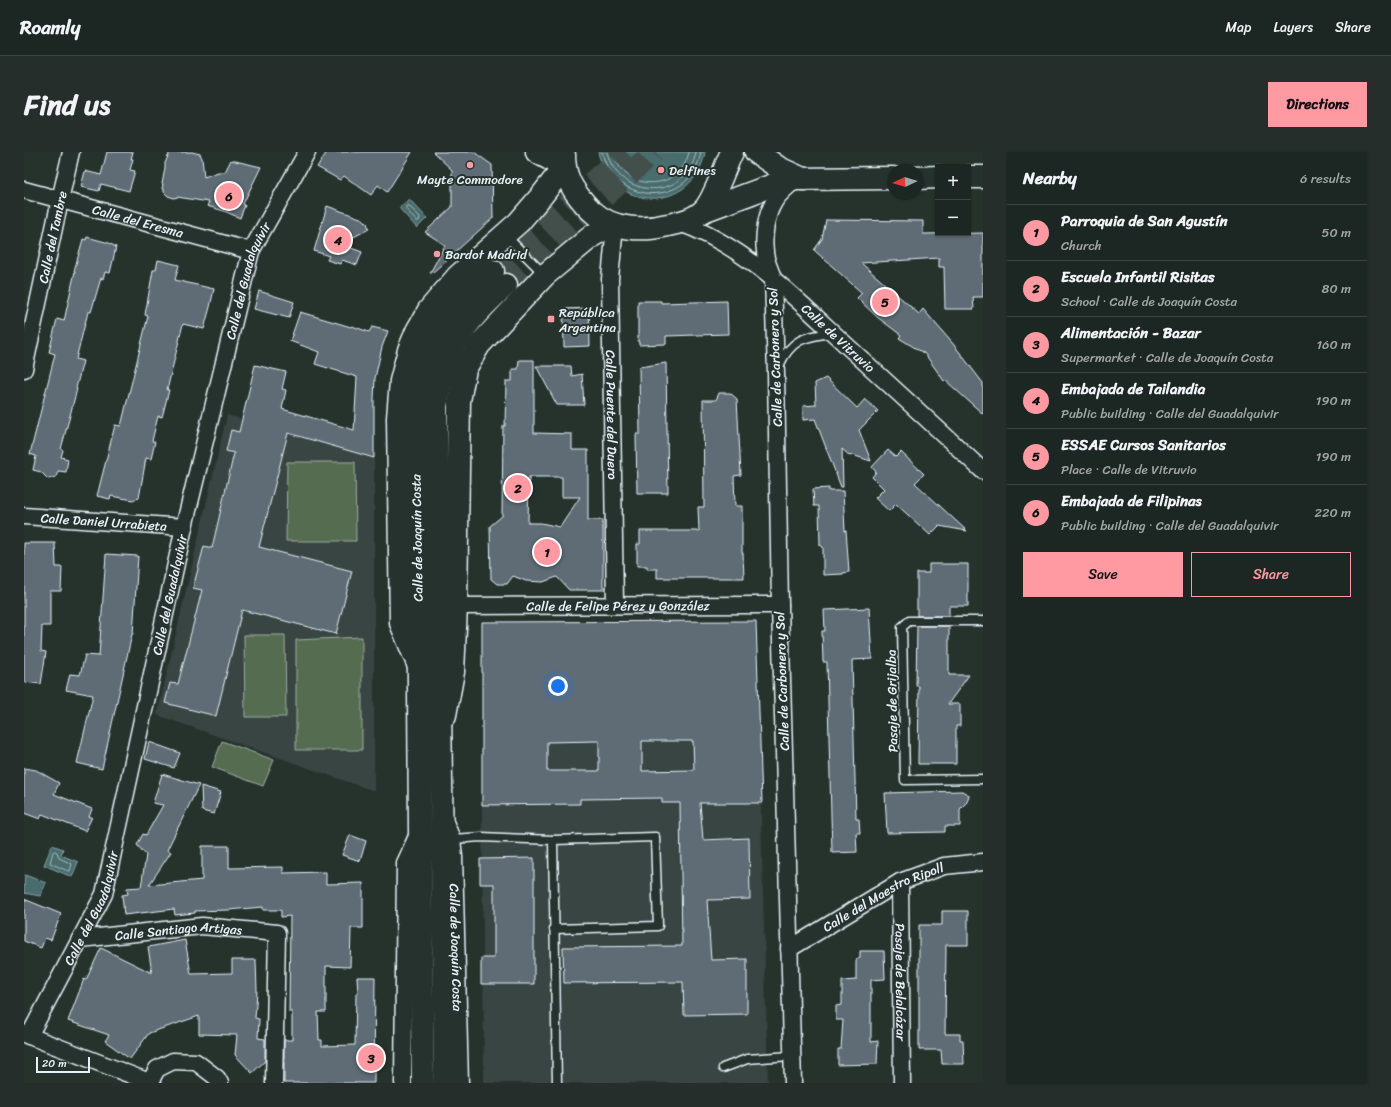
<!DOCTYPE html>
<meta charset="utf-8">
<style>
body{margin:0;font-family:Sriracha,sans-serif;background:#252e2a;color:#f1f3f6}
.controls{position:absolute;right:12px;top:12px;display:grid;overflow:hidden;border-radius:0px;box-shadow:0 1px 3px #0004}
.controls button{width:36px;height:36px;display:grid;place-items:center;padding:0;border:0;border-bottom:1px solid #3a4340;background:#1c2622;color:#f1f3f6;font:20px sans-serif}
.compass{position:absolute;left:863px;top:12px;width:36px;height:36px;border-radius:50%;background:#1c2622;box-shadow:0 1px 3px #0004;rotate:266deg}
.scale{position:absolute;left:12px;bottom:10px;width:54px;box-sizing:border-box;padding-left:4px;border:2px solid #e8f1f8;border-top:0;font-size:11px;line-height:14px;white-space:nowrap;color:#e8f1f8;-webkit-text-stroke:3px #26332d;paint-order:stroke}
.you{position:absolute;left:534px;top:534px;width:14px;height:14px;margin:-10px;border:3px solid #fff;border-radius:50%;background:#1a73e8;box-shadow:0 0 0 6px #1a73e833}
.badge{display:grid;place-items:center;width:26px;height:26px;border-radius:50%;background:#ff9aa2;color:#111;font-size:13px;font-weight:700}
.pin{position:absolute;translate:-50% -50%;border:2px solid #fff;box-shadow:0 1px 4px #0006}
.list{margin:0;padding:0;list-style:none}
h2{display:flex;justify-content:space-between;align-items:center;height:52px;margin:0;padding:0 16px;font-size:17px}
h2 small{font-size:13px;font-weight:400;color:#a0a5a5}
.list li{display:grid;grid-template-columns:26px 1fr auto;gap:12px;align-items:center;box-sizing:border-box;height:56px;padding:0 16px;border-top:1px solid #3a4340}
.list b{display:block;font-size:15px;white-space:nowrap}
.list p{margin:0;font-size:13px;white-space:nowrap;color:#a0a5a5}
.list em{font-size:13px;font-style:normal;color:#a0a5a5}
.actions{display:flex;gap:8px;padding:12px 16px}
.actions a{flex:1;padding:9px 0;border:1px solid #ff9aa2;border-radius:0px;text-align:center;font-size:14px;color:#ff9aa2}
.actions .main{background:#ff9aa2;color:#111}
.map{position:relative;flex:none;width:959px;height:931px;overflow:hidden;border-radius:0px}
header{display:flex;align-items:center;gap:24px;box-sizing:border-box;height:56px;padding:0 20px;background:#1c2622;border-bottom:1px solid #3a4340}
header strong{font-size:19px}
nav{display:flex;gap:22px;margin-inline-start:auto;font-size:14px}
.intro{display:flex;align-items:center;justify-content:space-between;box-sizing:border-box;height:96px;padding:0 24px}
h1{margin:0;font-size:28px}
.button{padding:10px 18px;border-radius:0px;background:#ff9aa2;color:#111;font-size:14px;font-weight:700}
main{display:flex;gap:24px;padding:0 24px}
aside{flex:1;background:#1c2622;border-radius:0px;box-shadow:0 1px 3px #0004}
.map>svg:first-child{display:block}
.built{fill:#374443}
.green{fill:#566c51;stroke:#9faea4}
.water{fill:#486c6d;stroke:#88a1a5}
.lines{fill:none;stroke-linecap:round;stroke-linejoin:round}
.shore{stroke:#a8bcc0;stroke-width:1}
.building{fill:#5f6c75;stroke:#e8f1f8;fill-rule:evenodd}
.primary-tunnel{stroke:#43504b;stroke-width:22;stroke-dasharray:22 11;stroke-linecap:butt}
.lane-casing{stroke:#e8f1f8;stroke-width:11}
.street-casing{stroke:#e8f1f8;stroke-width:19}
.secondary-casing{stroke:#e8f1f8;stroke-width:25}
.primary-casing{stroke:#e8f1f8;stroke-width:25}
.lane{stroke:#26332d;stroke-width:8}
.street{stroke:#26332d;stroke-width:16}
.secondary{stroke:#26332d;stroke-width:22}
.primary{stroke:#26332d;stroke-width:22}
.poi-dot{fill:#ff9aa2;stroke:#26332d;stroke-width:1.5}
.labels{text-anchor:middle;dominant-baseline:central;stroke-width:4;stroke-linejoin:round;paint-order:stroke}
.poi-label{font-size:13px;fill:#e8f1f8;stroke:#26332d;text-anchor:start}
.street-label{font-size:13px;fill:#e8f1f8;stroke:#26332d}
</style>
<header>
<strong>Roamly</strong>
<nav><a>Map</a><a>Layers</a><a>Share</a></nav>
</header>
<div class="intro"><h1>Find us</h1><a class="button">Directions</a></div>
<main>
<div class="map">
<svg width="959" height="931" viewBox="0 0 959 931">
<rect width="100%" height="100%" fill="#26332d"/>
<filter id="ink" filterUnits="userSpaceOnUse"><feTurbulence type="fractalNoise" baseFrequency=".025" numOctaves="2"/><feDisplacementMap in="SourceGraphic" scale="8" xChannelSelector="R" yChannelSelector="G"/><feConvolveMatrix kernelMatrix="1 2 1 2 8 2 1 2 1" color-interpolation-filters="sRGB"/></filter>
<g filter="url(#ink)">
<g class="built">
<path d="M203,263L350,306V639L133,563Z"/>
<path d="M732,469L744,931H460L458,653V470Z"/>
</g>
<g class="green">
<path d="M263,310H331L332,389H262Z"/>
<path d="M220,483H261L262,565H221Z"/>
<path d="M338,485V598H272V488Z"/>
<path d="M198,589L250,608L239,634L188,615Z"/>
</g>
<g class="water">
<path d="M574,0H681C671,60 588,63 574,0Z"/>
<path d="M385,47L403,66L393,76L375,56Z"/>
<path d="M28,693L39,697L37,703L54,710L48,725L20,713Z"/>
<path d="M1,723L22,731L16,744L0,741Z"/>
</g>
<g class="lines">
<g class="shore">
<path d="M578,0C591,56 668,55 677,0"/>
<path d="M583,0C594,49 664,49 672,0"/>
<path d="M589,0C598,41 657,41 665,0"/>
<path d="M384,53L396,65L395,69H392L382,57V55Z"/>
<path d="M31,699L33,700L35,706L48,712L46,719H44L26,711L29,700Z"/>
</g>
</g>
<g class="building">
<path d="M83,0H109L107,7H109L106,18L111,19L105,39L77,32L75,39L57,35L61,19L77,23Z"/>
<path d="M146,0H168L176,2L178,6L180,25L194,20H201L207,8L237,15L219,52L221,53L216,66L200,59L183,54L185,50L153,45L150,46L144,44L140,40V37H138L139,32H138L141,16V11Z"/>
<path d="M303,0H388L363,40L354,33L347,43L320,24L316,28L293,15Z"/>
<path d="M409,0H450L468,13L469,66L408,121H406L421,93L401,80L428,55V18Z"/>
<path d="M303,54L339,67L343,71L345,77L316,92L338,100L333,113L318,108L316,112L303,108L305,104L290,99Z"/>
<path d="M802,68L899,69V82L959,81V145H949L950,157H921L920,115H915V106L837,111L895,162L899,157L930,193L959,231V262L921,228L920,229L901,202L875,186L877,183L853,165L833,146L838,141L790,98L798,87Z"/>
<path d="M63,85L85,91L92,95L86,121L81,120L79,127L77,126L67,160H64L52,207L59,209L52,236L53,237L37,297L39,298L37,305L44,307L42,320L34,319L32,325L24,327L17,320L9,318L12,304L6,302L31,202L25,200L33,167L40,169L51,119H50L59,87L62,88Z"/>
<path d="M134,108L155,113L151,128L190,137L186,155L180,177L159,172L143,238H145L138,265L134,264L128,289L131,290L127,307L122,306L115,346L109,348L87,344L86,347L73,344L91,273L97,274L124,164L121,163L129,118H132Z"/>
<path d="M235,139L270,150L265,166L230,157Z"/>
<path d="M614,149H637V151L703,149L704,182L642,184V192L615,193V190H614Z"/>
<path d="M565,156L566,194L540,195L539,157Z"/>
<path d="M276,160L327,175L328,174L345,180L348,175L364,179L358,195L351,226L350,247V306L264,281L235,395L328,419L312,482L218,458L192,564L141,551L146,531L154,532L178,438L169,436L180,394L188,396L210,301L202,299L207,278L215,280L231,213L262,220L258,237L262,238L258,257L330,278L333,225L291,212L295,200L266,189Z"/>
<path d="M495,208H510V281L548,282V298H564V368H579V438H545L533,425L519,430L502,429L489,424L483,432H473L467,427L466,374L478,364L479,274H481L482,229H488V217H494ZM505,325H538V345H556L536,375L517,371H504Z"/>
<path d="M642,211L644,341H613L612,282H616L615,215Z"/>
<path d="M512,214H547L548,224L558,222L560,253H533Z"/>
<path d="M802,226L833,256L841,247L854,259L835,278L847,309L828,303L826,304L818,297L819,335H817L791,267L779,268V254L792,253L791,231Z"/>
<path d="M695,241H706L713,247L717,323L710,324L711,354H718V401H719L720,426H633V417H623V414H613V392H616V379H675L674,355H680L679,248H692Z"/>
<path d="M864,298L872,305L877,300L900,322L891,331L943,379L915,374L906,383L872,352L865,359L851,346L860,337L848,325L852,320L848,315Z"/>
<path d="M805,336V339H819L821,379L822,378L825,420L819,421V422L799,423V395L796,393L795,354H790L789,337Z"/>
<path d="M0,391H31L32,415H38L37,439H26V474H18L17,499L22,500L17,532L0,530Z"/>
<path d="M82,402L114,404L109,482H108L78,617L53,611L69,543L42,538L46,522L56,523L61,503L75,504Z"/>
<path d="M905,412H944V454H925V464H893V421H905Z"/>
<path d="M845,456L848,507L828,508L832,667H835L836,681H832L833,700L808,701L803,510H799L798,479H801L800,458Z"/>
<path d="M732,469L738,651H676L679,688L725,686L726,747L683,748L687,808L723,807V862L660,863L659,830L540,831L539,795L658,794L656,651H638V646L556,647V652L458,653V470ZM575,589V619H523V590ZM618,589H669L670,618L618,619Z"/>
<path d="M893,474H925V523H945L924,552H936V574H932V612H894L895,534H892Z"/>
<path d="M125,590L156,601L150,616L121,607Z"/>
<path d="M0,616L12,618L35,631L30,642L68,657L65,665H68L61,679L18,662L16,667L0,661Z"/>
<path d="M138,622L175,633L143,698L147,700L125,733L178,728V694H205V716L259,715V721L302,720V732L339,731V776H327L326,815L302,814V860H294L295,888H298V894L331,893L332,841H334L333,825H351L350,931H260V888H268V860H265L266,764L257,765V758H239V755L204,758L171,759V761L151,763L150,757L100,763L98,743L104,742L103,736L117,735L122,703L113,693L119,682L122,683L139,653L129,651Z"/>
<path d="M177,634L197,640L190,662L178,659Z"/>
<path d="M938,639L945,643L943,650L936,657V674H921V680L863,681L861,641Z"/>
<path d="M326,683L342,689L336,709L318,703Z"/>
<path d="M510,706V832H457V806H470V732H456V707Z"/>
<path d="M0,747L37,762L27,788L21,786L17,796L0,789Z"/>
<path d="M918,759H944V793H922L921,882H936V888H939L940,912H918L917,898H895V773H918Z"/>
<path d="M161,788L167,822L208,821V808H232L233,839L231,866L235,867L234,886L241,887V909L228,921L211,903L213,883L175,882V864L125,881L106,907L81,889L85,883L44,869L60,827L62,828L77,796L128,821L124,795Z"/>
<path d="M836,799H860L861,827L847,828V890L854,889L853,912L814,913V897H817L819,868H812V854L818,853V829L832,828V808L836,805Z"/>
</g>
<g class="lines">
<g class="primary-tunnel">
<path d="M469,119L602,0"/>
<path d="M482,133L630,0"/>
</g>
<defs>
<g id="lane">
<path d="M482,84L520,122"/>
<path d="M755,214C767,187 781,184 809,181"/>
<path d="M959,469H885L878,475L881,628L959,627"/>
<path d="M428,687L458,685L529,688L533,931"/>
<path d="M529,688L631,685L634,774L530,777"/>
<path d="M699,916L723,907L768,904"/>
</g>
<g id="street">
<path id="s1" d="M0,38L227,99"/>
<path id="s2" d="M656,71C721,94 771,146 821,192C867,234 913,276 959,319"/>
<path id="s3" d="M591,73L586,127L591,453"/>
<path id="s4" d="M0,217L36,48L47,0"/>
<path id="s5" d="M0,364L160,375"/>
<path id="s6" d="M432,454L756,453"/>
<path id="s7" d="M421,670L428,687L430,705L436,931"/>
<path id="s8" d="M876,730L878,931"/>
<path id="s9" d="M56,787L178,774L253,781L250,931"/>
<path id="s10" d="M765,797L876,730L920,714L959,710"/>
<path d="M0,882L128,931"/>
<path id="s11" d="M5,884L80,742L160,375L227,99L283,0"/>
<path d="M126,930L133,917L149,909L172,910L193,926L196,931"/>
<path d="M379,931L381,711L394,682"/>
<path d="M769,931L756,453L752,221L749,126C746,117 741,108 741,99C739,84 742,63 750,50C755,41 765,34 772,27"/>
</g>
<g id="secondary">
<path d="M513,0L540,15"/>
<path d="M732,0L755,16L779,27"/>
<path d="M540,2C540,20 545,33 556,46C560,51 564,56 569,60C589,78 619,79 644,73C656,71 668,68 678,60C689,51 701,14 708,0"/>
<path d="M944,25H959"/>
<path d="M893,26L914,25"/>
<path d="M679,59L752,32L772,27L869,26"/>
<path d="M394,512L377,471L374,266L377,229L385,198L393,179L405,158L434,124L495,70L519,42L540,15"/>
<path d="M421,563L429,520L432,454L435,249L441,217L455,193L521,123L568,84L580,77L591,73"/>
</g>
<g id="primary">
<path d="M399,931L396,679L393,254C398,214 412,177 440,146C449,137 460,128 469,119"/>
<path d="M421,931L412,254C415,239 417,225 422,211C433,179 458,155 482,133"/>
</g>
</defs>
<use href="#lane" class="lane-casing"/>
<use href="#street" class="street-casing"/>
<use href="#secondary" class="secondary-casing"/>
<use href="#primary" class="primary-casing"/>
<use href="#lane" class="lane"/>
<use href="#street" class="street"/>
<use href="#secondary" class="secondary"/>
<use href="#primary" class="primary"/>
</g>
</g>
<g class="poi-dot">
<circle cx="446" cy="13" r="4"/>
<circle cx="637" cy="18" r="4"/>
<circle cx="413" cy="102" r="4"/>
<rect x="523" y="163" width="8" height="8" rx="2"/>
</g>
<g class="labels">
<g class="poi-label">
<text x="645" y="18">Delfines</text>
<text x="446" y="27" text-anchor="middle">Mayte Commodore</text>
<text x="421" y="102">Bardot Madrid</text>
<text x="535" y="160">República<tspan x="535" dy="15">Argentina</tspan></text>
</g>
<g class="street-label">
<text stroke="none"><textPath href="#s1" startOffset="118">Calle del Eresma</textPath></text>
<text stroke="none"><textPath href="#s4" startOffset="135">Calle del Tambre</textPath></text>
<text stroke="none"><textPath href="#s11" startOffset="791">Calle del Guadalquivir</textPath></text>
<text stroke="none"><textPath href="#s2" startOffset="197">Calle de Vitruvio</textPath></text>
<text transform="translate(751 205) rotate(-92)">Calle de Carbonero y Sol</text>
<text stroke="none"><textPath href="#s3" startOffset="190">Calle Puente del Duero</textPath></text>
<text stroke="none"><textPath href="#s5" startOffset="80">Calle Daniel Urrabieta</textPath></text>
<text transform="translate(393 386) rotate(-91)">Calle de Joaquín Costa</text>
<text stroke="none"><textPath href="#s11" startOffset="467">Calle del Guadalquivir</textPath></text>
<text stroke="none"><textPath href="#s6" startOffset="162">Calle de Felipe Pérez y González</textPath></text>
<text transform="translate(758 529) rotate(-92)">Calle de Carbonero y Sol</text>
<text transform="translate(868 549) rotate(-91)">Pasaje de Grijalba</text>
<text stroke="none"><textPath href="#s10" startOffset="108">Calle del Maestro Ripoll</textPath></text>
<text stroke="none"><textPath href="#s11" startOffset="143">Calle del Guadalquivir</textPath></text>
<text stroke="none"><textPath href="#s9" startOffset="99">Calle Santiago Artigas</textPath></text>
<text stroke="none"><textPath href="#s7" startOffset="127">Calle de Joaquín Costa</textPath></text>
<text stroke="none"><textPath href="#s8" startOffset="100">Pasaje de Belalcázar</textPath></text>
</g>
</g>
</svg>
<div class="controls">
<button>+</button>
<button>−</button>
</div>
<svg class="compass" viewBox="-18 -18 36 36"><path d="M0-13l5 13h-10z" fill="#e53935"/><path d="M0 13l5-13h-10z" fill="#a0a5a5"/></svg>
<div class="scale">20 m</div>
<div class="you"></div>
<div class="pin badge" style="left:523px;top:400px">1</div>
<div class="pin badge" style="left:494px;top:336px">2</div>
<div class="pin badge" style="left:347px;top:906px">3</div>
<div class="pin badge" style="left:314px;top:88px">4</div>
<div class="pin badge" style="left:861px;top:150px">5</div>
<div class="pin badge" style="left:205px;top:44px">6</div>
</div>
<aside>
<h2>Nearby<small>6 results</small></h2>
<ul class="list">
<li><span class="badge">1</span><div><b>Parroquia de San Agustín</b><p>Church</p></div><em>50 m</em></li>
<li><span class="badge">2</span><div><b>Escuela Infantil Risitas</b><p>School · Calle de Joaquín Costa</p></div><em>80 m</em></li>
<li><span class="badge">3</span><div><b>Alimentación - Bazar</b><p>Supermarket · Calle de Joaquín Costa</p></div><em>160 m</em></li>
<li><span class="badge">4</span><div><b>Embajada de Tailandia</b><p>Public building · Calle del Guadalquivir</p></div><em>190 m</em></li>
<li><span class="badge">5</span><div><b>ESSAE Cursos Sanitarios</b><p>Place · Calle de Vitruvio</p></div><em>190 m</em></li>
<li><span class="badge">6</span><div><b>Embajada de Filipinas</b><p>Public building · Calle del Guadalquivir</p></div><em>220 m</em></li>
</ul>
<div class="actions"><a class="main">Save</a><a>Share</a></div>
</aside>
</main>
